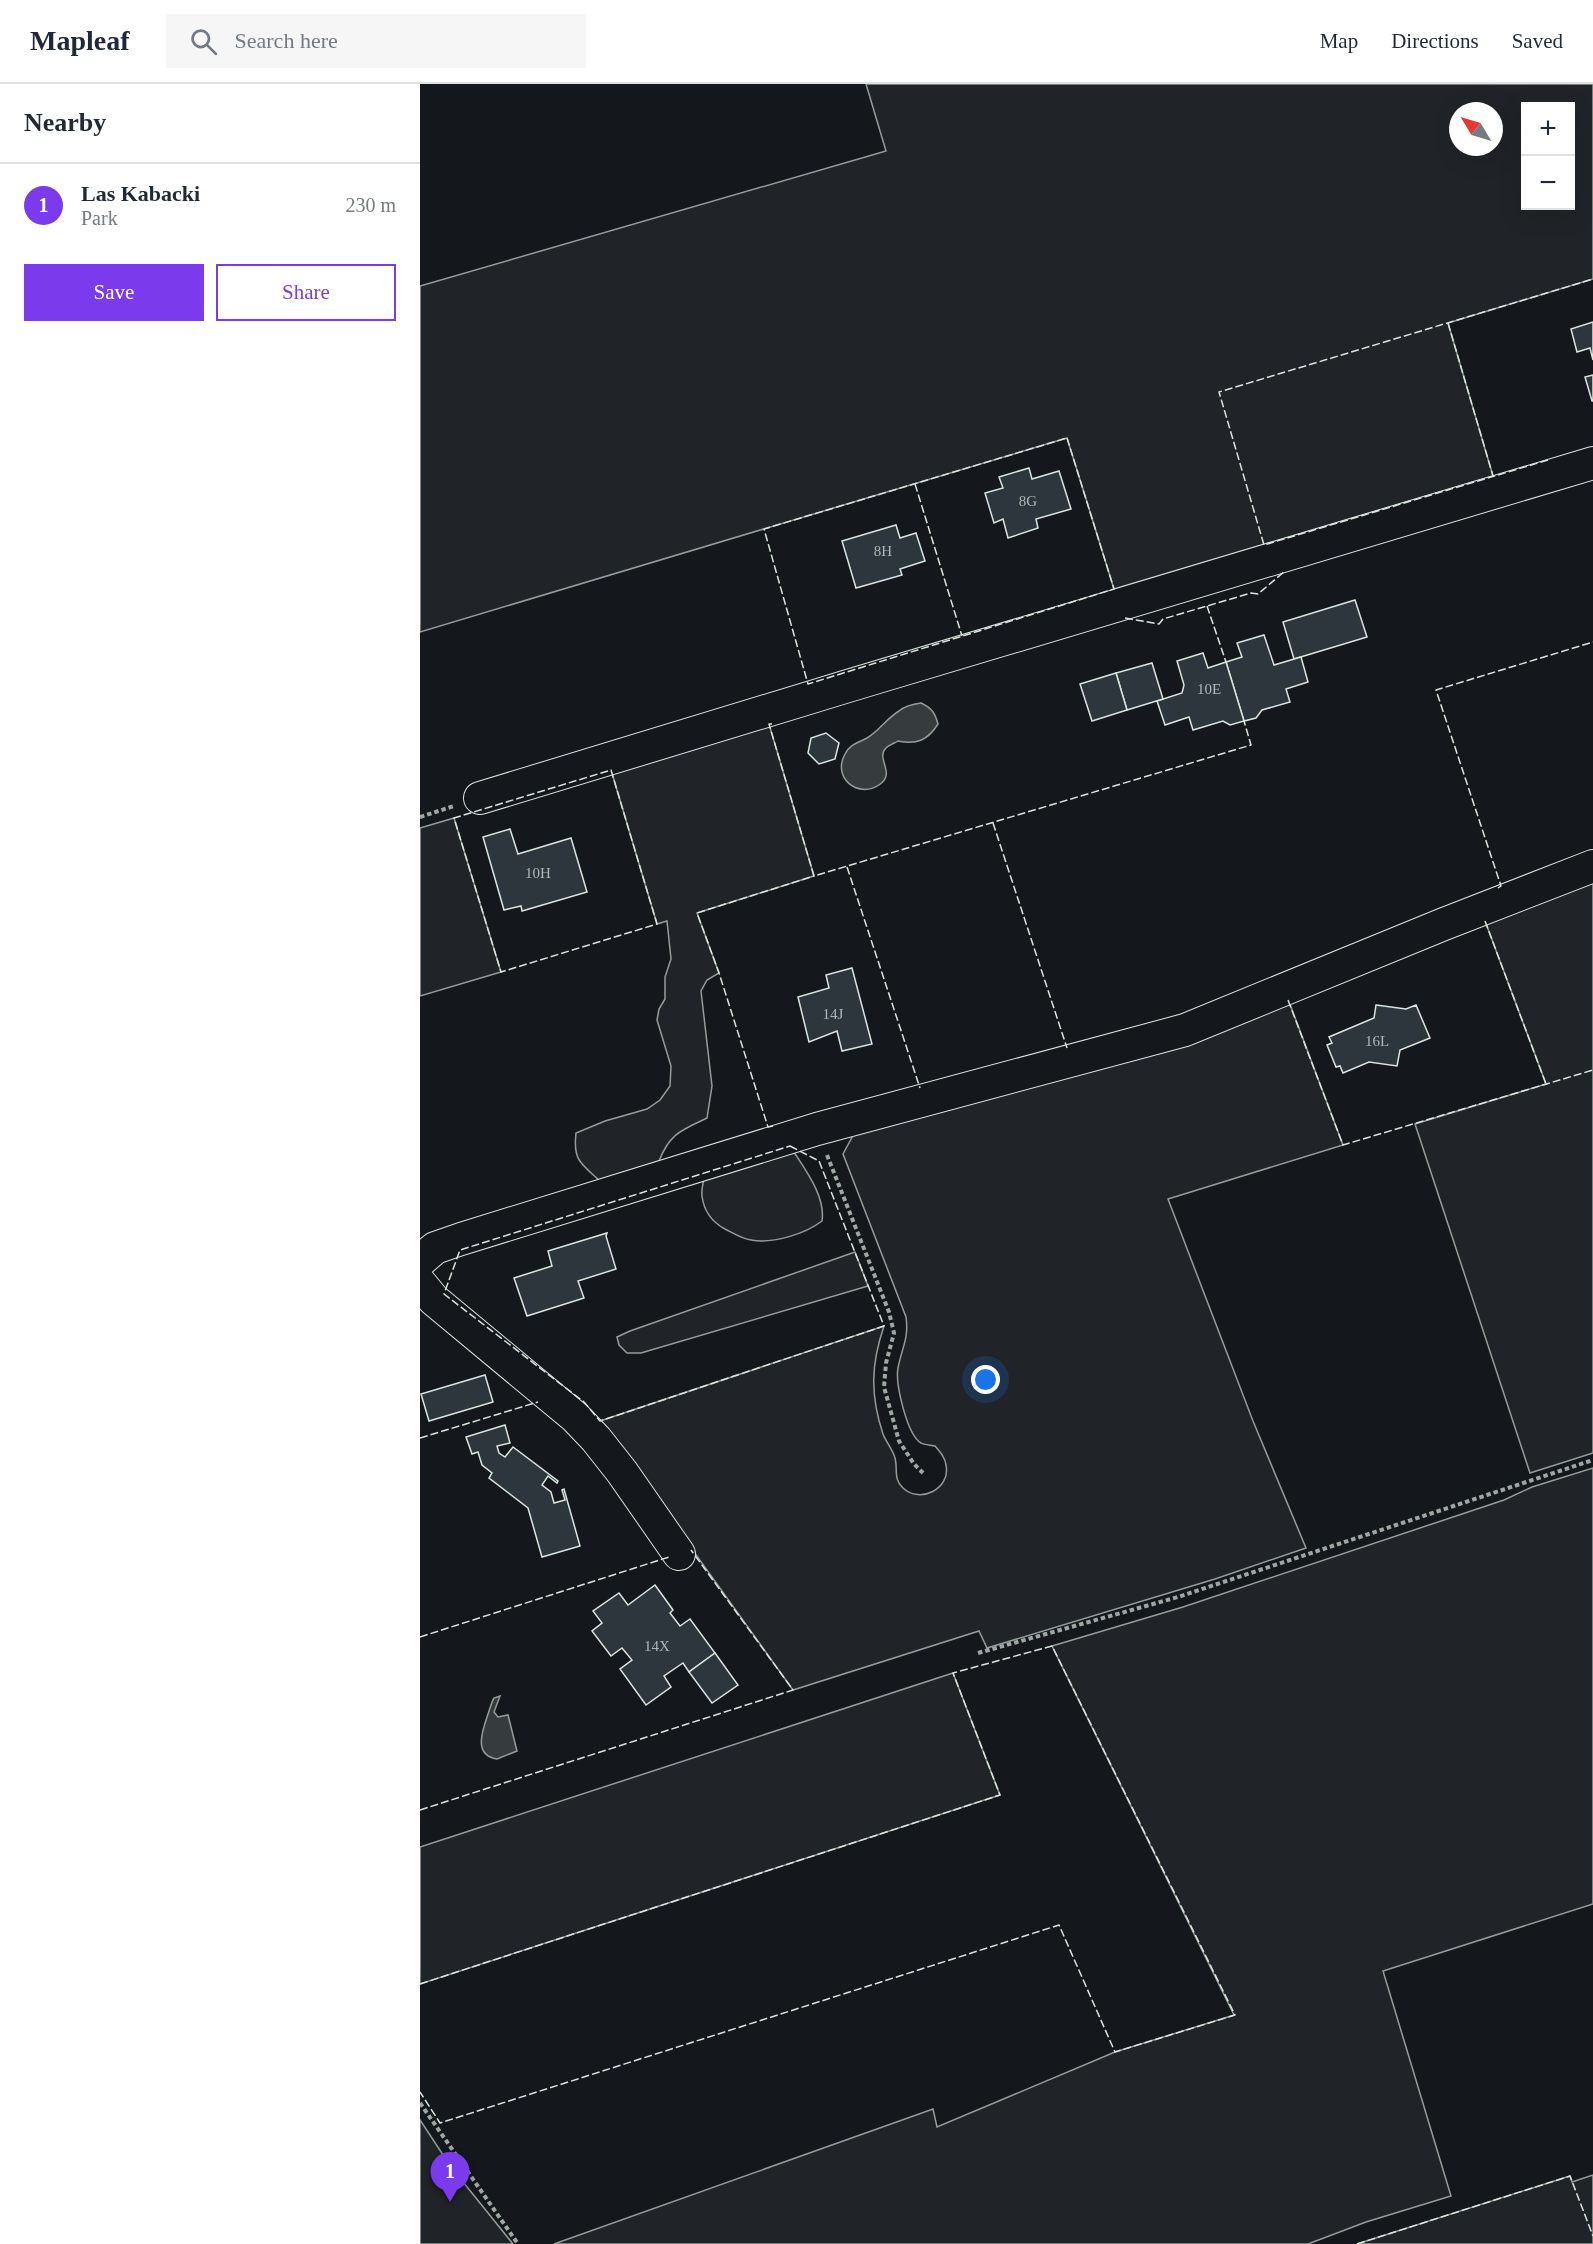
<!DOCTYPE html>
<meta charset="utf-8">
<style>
body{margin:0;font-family:"Times New Roman",serif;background:#f6f6f7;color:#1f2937}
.controls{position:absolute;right:18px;top:18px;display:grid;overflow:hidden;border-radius:0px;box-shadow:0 6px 24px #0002}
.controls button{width:54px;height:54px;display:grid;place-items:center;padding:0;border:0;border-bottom:2px solid #e0e1e3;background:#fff;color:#1f2937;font:30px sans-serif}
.compass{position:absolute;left:1029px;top:18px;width:54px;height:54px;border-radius:50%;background:#fff;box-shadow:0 6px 24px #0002;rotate:308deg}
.you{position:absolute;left:566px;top:1296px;width:21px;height:21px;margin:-15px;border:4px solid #fff;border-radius:50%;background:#1a73e8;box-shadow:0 0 0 9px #1a73e833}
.badge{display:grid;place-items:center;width:39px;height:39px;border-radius:50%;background:#7c3aed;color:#fff;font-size:20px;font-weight:700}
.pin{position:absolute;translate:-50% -50px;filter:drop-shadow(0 2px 3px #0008)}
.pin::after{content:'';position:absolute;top:32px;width:21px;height:18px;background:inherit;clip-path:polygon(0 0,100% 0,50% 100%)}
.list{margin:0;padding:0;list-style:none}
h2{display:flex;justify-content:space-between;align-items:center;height:78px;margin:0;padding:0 24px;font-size:26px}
h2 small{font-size:20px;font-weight:400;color:#747a83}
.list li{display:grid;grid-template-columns:39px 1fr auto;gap:18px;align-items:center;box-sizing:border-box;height:84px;padding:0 24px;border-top:2px solid #e0e1e3}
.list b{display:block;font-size:22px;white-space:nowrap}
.list p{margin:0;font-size:20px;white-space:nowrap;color:#747a83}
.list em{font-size:20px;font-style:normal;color:#747a83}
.actions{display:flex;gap:12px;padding:18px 24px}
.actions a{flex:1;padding:14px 0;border:2px solid #7c3aed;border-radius:0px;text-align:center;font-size:21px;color:#7c3aed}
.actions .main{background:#7c3aed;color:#fff}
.icon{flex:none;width:33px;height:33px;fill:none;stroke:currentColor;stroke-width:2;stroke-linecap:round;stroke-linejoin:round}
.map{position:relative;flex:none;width:1173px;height:2160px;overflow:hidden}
header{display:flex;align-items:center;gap:36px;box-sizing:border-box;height:84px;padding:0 30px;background:#fff;border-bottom:2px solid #e0e1e3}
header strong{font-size:28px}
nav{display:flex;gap:33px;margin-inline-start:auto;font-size:21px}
.search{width:420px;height:54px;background:#f6f6f7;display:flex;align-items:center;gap:15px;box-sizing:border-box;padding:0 21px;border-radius:0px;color:#747a83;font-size:22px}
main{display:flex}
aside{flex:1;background:#fff}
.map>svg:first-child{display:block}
.green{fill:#202428;stroke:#939e99;stroke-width:1.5;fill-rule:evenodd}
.water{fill:#363b3e;stroke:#939e99;stroke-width:1.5}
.building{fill:#2c363c;stroke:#d8e6dc;stroke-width:1.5}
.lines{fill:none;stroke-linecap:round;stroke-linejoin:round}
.minor-casing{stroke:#d8e6dc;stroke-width:34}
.path{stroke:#9da8a2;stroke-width:4;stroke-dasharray:4.5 3;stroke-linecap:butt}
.minor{stroke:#14181c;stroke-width:32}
.fence{stroke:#d8e6dc;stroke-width:1.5;stroke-dasharray:8 3;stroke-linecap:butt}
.labels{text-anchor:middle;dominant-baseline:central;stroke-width:4.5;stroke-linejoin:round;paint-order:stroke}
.number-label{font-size:15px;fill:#adbab4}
</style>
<header>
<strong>Mapleaf</strong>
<div class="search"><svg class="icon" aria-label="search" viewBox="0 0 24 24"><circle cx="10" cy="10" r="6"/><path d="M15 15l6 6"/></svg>Search here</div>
<nav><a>Map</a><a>Directions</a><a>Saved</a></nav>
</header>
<main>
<aside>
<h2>Nearby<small></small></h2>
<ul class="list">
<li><span class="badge">1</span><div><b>Las Kabacki</b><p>Park</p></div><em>230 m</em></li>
</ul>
<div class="actions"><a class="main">Save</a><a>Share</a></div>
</aside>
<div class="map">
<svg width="1173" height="2160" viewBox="0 0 1173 2160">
<rect width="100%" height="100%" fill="#14181c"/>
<g class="green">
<path d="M446,0H1173V195L1028,239L1073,392L694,505L647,354L0,548V202L466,67ZM1150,22V122H1106V22ZM1038,27H1074V63H1038Z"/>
<path d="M349,640L394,792L277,829L299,889L287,896L281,907L292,1002L287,1034C262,1046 250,1049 239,1077L179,1096C160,1079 153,1076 156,1049L185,1037L227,1025L240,1016L250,1002L251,982L237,936L239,925L245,915V893L251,875L247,837L237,840L191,686Z"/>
<path d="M34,734L81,888L0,912V744Z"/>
<path d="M1173,794V1369L1110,1389L995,1040L1126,1000L1065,837Z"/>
<path d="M868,915L923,1061L748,1115L833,1337L886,1464L795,1495L567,1564L559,1547L373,1606L180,1337L464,1242C451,1280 450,1311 463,1350C466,1358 473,1366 475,1374C478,1385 473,1395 483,1404C500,1420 531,1405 526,1381C525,1373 520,1368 515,1362C511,1361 504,1361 501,1359C487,1351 475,1299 478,1284C482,1263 489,1255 486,1233L423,1070L436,1046Z"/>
<path d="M370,1062C383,1083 406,1111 402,1137C385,1150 353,1160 331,1156C322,1155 313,1149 305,1145C292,1138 284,1128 282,1112C281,1105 284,1096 285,1089Z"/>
<path d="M435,1168L448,1202L221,1269H207L199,1261L197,1253L210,1247Z"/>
<path d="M1173,1384V1820L963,1887L1031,2112L946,2138L888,2160H134L513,2025L517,2043L695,1968L814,1931L632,1562L763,1523L1084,1416L1112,1403Z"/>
<path d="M533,1589L580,1711L0,1900V1763Z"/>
<path d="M0,2036L31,2083L93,2160H0Z"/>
<path d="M1173,2091V2160H937L1150,2092L1152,2098Z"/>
</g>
<g class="water">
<path d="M501,619C512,624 515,629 518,640C508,656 497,661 478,657C475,659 469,661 466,664C455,675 477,689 459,701C437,715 412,693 425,670C430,660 438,659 447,654C459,647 467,634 479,627C485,622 493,620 501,619Z"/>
<path d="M80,1612L74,1628L78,1633L88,1631L97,1667L77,1675C51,1671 64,1643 69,1627C71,1622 71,1619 74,1614Z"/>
</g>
<g class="building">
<path d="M1173,238V276L1170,264L1157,268L1151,245Z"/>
<path d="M1173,291V317H1172L1165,293Z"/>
<path d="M609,384L612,395L639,387L651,425L616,435L618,444L588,454L583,435L574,439L565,409L583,404L579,393Z"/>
<path d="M476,441L480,454L496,449L505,477L480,485L482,491L436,504L422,457Z"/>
<path d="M935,516L947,553L874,575L863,538Z"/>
<path d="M844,551L854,581L881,573L888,598L866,605L870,618L842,626L836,634L824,637L806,578L822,573L817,559Z"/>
<path d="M783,569L788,584L806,578L824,637L810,641L803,637L773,646L769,633L745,641L737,617L762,609L764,601L757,577Z"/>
<path d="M732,579L743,615L707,626L696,589Z"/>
<path d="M696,589L707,626L672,637L660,600Z"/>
<path d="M406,649L419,659L415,675L399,680L388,669L391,654Z"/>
<path d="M90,745L98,770L151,754L167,808L102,827L101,822L84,826L63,753Z"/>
<path d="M432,884L452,960L422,967L417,947L389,958L378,913L409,904L406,891Z"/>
<path d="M956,921L986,925L996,921L1010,954L980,966L977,982L949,978L923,989L920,982L916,983L907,961L912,959L909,953L954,934Z"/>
<path d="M187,1149L186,1152L196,1185L158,1197L164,1214L107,1232L94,1194L132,1182L128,1167Z"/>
<path d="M65,1291L73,1318L9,1337L1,1310Z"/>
<path d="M85,1341L90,1359L77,1362L79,1369L85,1373L93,1363L138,1397L137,1399L128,1392L122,1401L131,1408L134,1419L145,1416L142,1406L144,1405L160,1462L122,1473L108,1424L69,1394L72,1389L62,1381L58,1368L52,1370L46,1353Z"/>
<path d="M235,1501L253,1526L250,1529L260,1542L270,1535L295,1569L269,1588L263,1579L244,1592L251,1603L226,1621L200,1585L212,1576L202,1564L191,1572L172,1547L182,1539L173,1527L199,1509L208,1521Z"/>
<path d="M295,1569L318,1601L292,1619L269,1588Z"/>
</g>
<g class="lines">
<defs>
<g id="minor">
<path d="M60,714C430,599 803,492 1173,379"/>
<path d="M0,1177L15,1164L41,1155L397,1045L765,946L1024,840L1173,782"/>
<path d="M0,1199L14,1216L155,1333L176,1355L202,1388L259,1470"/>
</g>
</defs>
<use href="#minor" class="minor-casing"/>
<g class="path">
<path d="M0,733L34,722"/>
<path d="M407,1071L469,1228L474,1249L466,1279L464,1303L479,1357L494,1380L503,1389"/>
<path d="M558,1569L758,1513L1173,1376"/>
<path d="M0,2019L98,2160"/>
</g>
<use href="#minor" class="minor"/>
<g class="fence">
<path d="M1028,239L1073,392"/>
<path d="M647,354L694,505L388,600L344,445Z"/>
<path d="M1128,376L844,461L799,308L1173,195"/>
<path d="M495,400L542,552"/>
<path d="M787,522L806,578"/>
<path d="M705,534L739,540L743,535L831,509L838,510L865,487"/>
<path d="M352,640H349L394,792L831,661L824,637"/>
<path d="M191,686L237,840L81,888L34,734Z"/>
<path d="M573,739L647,964"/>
<path d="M427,783L500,1004"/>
<path d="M1078,804L1081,802L1016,606L1173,558"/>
<path d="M1065,837L1126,1000"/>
<path d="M868,916L923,1061L1173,986"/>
<path d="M353,1042L348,1043L299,889L277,829L394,792"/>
<path d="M370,1062L399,1077L464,1242L180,1337L164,1318L24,1210L40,1166Z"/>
<path d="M0,1354L118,1318"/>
<path d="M0,1553L249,1473"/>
<path d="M0,1726L373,1606L271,1466"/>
<path d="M0,1900L580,1711L533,1589L632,1562L815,1931L695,1968L639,1841L20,2039L0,2008"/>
<path d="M937,2160L1150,2092L1173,2152"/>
</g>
</g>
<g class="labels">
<g class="number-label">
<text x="608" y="417">8G</text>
<text x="463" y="467">8H</text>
<text x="789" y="605">10E</text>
<text x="118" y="789">10H</text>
<text x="413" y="930">14J</text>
<text x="957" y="957">16L</text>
<text x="237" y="1562">14X</text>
</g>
</g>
</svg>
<div class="controls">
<button>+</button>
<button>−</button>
</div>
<svg class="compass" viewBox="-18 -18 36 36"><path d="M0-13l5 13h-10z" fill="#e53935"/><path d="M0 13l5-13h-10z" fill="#747a83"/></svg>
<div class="you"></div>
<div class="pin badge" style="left:30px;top:2118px">1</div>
</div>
</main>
